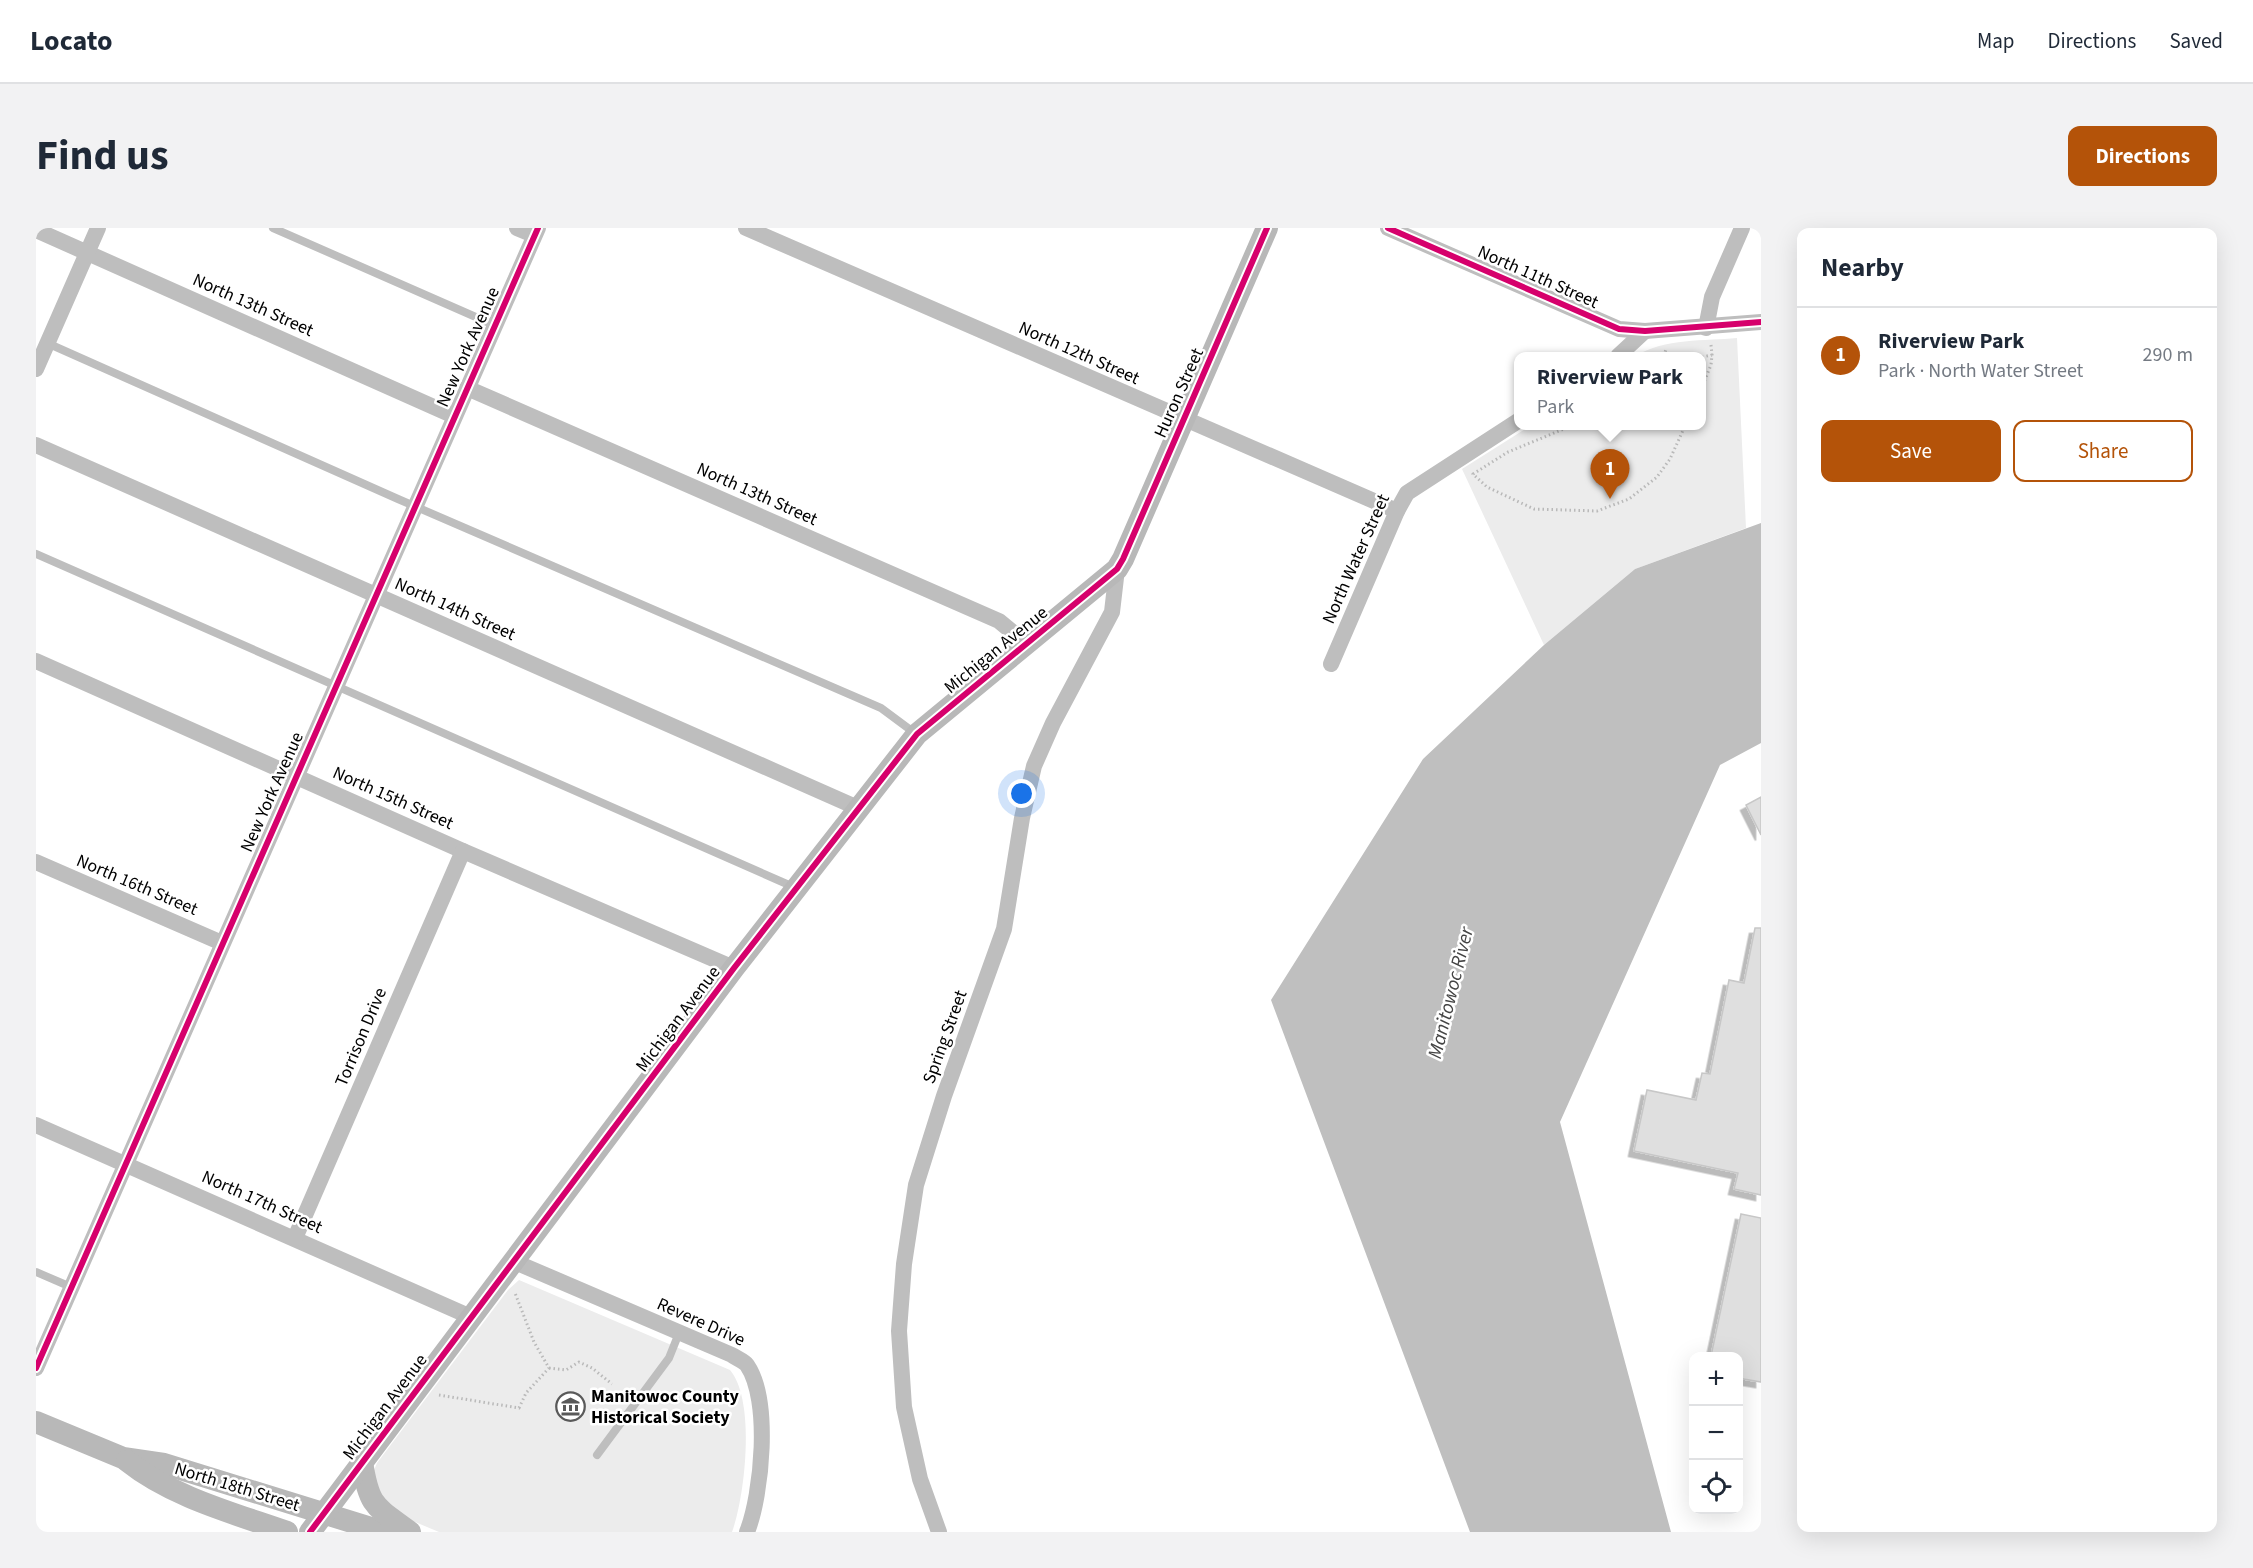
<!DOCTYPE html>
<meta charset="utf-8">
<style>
body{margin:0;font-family:"Source Sans 3",sans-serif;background:#f2f2f3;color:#1f2937}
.controls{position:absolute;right:18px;bottom:18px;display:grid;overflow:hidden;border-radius:12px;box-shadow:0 6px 24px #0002}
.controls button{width:54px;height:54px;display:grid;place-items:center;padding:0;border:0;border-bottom:2px solid #e0e1e3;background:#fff;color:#1f2937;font:30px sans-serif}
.you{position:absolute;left:986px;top:566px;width:21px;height:21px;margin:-15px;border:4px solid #fff;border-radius:50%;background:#1a73e8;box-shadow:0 0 0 9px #1a73e833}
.badge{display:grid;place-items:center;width:39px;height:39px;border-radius:50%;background:#b45309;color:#fff;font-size:20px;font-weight:700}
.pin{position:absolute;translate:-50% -50px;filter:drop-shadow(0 2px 3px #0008)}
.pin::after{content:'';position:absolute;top:32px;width:21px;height:18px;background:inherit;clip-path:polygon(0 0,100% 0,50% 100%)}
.popup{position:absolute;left:1478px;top:124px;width:192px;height:78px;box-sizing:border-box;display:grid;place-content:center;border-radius:12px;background:#fff;filter:drop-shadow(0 2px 4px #0005);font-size:20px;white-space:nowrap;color:#747a83}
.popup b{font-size:22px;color:#1f2937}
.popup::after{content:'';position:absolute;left:50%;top:100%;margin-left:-12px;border:12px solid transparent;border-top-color:#fff}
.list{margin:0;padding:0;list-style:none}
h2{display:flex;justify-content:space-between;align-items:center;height:78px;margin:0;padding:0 24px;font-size:26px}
h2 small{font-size:20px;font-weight:400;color:#747a83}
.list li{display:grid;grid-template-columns:39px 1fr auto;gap:18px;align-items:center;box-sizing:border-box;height:96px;padding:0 24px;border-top:2px solid #e0e1e3}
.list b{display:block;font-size:22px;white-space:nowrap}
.list p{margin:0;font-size:20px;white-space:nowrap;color:#747a83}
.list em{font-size:20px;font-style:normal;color:#747a83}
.actions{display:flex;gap:12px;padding:18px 24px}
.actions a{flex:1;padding:14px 0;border:2px solid #b45309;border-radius:12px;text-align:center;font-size:21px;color:#b45309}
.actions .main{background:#b45309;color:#fff}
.icon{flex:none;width:33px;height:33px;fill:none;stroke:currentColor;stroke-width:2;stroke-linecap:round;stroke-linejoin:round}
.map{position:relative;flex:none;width:1725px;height:1304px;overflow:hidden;border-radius:12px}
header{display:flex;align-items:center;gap:36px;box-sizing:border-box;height:84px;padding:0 30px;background:#fff;border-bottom:2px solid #e0e1e3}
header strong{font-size:28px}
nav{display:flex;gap:33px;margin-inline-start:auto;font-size:21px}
.intro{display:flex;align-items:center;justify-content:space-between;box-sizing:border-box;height:144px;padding:0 36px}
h1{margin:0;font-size:42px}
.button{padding:15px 27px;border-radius:12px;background:#b45309;color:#fff;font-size:21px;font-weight:700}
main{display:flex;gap:36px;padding:0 36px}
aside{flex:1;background:#fff;border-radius:12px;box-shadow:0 6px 24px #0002}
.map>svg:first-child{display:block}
.green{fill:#ececec}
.water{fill:#bfbfbf}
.building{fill:#dfdfdf;stroke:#c7c7c7;stroke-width:1.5;filter:url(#shadow)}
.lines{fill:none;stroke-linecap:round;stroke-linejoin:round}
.path{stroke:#b9b9b9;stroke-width:3;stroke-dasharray:1.5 3;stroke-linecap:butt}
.lane{stroke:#bebebe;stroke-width:8}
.street{stroke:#bebebe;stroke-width:16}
.secondary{stroke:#b8b8b8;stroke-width:22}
.cycleway-casing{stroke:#fff;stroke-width:10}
.cycleway{stroke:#d6006c;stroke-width:6}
.labels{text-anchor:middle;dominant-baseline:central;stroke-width:5;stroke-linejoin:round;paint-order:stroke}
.street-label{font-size:18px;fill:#000;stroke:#fff}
.poi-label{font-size:18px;font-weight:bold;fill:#000;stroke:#fff;text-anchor:start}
.water-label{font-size:20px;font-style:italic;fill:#444;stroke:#fff}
</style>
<header>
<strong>Locato</strong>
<nav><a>Map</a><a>Directions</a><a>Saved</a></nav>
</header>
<div class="intro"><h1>Find us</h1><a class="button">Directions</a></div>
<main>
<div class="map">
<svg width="1725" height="1304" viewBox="0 0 1725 1304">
<defs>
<filter id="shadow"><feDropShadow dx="-5.5" dy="5.5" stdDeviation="0" flood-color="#0004"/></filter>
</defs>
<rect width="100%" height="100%" fill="#fff"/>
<g class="green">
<path d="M1701,110L1710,300L1599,341L1508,417L1426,241L1494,198H1666V128H1600C1628,110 1669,113 1701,110Z"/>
<path d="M483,1052L694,1142C720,1173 709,1268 696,1304H403L360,1286L349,1279L336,1247L341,1235L472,1062Z"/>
</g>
<path class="water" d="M1725,295V515L1684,537L1524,894L1635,1304H1434L1235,772L1387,531L1508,417L1599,341Z"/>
<g class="building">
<path d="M1725,569V607L1710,577Z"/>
<path d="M1719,700H1725V967L1698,961L1702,945L1598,923L1611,862L1660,872L1666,845L1674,846L1693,752L1708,755Z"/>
<path d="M1705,986L1725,990V1154L1702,1150V1128H1675Z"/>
</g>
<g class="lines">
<g class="path">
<path d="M1675,117L1676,127"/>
<path d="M1628,128L1630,121"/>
<path d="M1666,129L1676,127L1675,137L1666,159"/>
<path d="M1535,198L1472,224L1437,246L1451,259L1498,281L1561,283L1593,271L1621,249L1634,231L1649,198"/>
<path d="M513,1140L530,1142L543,1134L556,1140L576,1156"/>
<path d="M403,1167L483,1180L490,1165L513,1140L498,1114L479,1065"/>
</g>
<g class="lane">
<path d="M237,0L458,97"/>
<path d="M11,115L362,271L845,480L880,506"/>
<path d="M0,326L760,660"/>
<path d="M0,1044L35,1059"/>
<path d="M561,1227L633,1130L643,1105"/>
</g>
<g class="street">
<path d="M481,0L498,7"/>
<path d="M710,0L1361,283"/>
<path d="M1352,0L1583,101L1609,103L1725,94"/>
<path d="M0,2L418,188"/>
<path d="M1670,100L1676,69L1706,0"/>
<path d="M1582,128L1609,103"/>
<path d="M0,141L62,0"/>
<path d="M431,160L963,393L991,416"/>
<path d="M0,217L822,580"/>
<path d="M0,433L427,623L698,740"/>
<path d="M1295,436L1361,283L1371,265L1482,193"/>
<path d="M0,634L186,715"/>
<path d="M0,897L435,1089"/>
<path d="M259,1010L427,623"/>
<path d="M479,1034L696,1127C700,1130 708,1133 711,1137C735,1172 726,1266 711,1304"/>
<path d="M0,1140L502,0"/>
<path d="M903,1304L884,1251L868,1179L863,1103L868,1036L880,957L908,868L968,701L986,590L998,538L1017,495L1076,384L1081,341"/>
</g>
<g class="secondary">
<path d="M0,1194L87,1230L128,1236L348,1304"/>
<path d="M91,1233C136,1269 197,1285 251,1304"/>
<path d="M326,1234C333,1279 339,1278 374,1304"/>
<path d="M274,1304L698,740L881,506L1081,341L1087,331L1231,0"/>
</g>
<defs>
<g id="cycleway">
<path d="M1352,0L1583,101L1609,103L1725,94"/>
<path d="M0,1140L502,0"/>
<path d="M274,1304L698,740L881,506L1081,341L1087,331L1231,0"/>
</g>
</defs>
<use href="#cycleway" class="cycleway-casing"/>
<use href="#cycleway" class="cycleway"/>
</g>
<defs>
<symbol id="museum-ring" viewBox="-11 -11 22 22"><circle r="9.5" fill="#fff" stroke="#595959" stroke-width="1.5"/><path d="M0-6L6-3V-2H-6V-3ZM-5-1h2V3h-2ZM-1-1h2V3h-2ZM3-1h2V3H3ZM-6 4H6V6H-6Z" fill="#595959"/></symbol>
</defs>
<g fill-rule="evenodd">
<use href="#museum-ring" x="518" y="1162" width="33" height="33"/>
</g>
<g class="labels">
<g class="street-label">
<text transform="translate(1502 49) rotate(24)">North 11th Street</text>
<text transform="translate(217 77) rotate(24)">North 13th Street</text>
<text transform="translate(432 119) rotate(-66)">New York Avenue</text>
<text transform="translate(1043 125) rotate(24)">North 12th Street</text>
<text transform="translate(1143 165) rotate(-66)">Huron Street</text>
<text transform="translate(721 266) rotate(24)">North 13th Street</text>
<text transform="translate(1320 331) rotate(-66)">North Water Street</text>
<text transform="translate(419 381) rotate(24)">North 14th Street</text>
<text transform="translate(960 422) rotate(-39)">Michigan Avenue</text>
<text transform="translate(236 564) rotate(-66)">New York Avenue</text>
<text transform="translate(357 570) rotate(24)">North 15th Street</text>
<text transform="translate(101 657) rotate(23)">North 16th Street</text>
<text transform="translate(642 791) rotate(-53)">Michigan Avenue</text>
<text transform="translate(325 809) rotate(-67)">Torrison Drive</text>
<text transform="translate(909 809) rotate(-70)">Spring Street</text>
<text transform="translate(226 974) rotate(24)">North 17th Street</text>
<text transform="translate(665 1094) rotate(24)">Revere Drive</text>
<text transform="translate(349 1179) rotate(-53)">Michigan Avenue</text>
<text transform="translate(201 1259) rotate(17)">North 18th Street</text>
</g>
<g class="poi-label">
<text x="555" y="1168">Manitowoc County<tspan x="555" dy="21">Historical Society</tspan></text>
</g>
<g class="water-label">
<text transform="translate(1415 765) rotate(-76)">Manitowoc River</text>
</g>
</g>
</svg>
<div class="controls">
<button>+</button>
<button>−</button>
<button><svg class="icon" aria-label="locate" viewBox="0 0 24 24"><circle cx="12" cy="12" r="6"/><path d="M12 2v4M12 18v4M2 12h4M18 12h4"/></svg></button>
</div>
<div class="you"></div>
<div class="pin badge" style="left:1574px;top:271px">1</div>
<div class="popup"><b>Riverview Park</b>Park</div>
</div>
<aside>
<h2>Nearby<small></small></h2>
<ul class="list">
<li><span class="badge">1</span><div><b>Riverview Park</b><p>Park · North Water Street</p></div><em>290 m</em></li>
</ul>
<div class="actions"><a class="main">Save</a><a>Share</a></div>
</aside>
</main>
